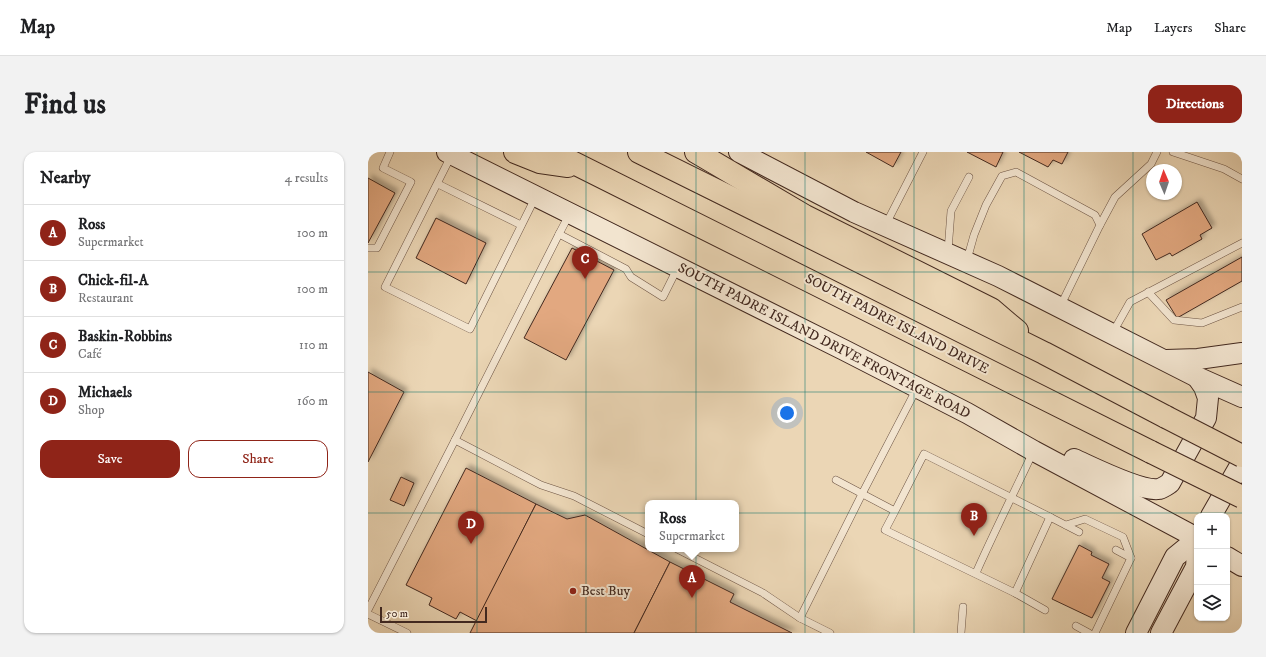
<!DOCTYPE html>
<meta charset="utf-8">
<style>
body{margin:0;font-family:"IM FELL DW Pica",serif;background:#f2f2f2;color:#202124}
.controls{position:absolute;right:12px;bottom:12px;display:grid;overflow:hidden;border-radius:8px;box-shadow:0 1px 3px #0004}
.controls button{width:36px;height:36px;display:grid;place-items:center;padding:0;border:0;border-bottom:1px solid #e0e0e0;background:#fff;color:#202124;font:20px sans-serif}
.compass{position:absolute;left:778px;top:12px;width:36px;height:36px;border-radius:50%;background:#fff;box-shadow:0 1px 3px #0004;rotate:358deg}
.scale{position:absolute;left:12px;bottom:10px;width:107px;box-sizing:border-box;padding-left:4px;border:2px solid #43291f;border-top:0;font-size:11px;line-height:14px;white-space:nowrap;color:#43291f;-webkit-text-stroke:3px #f2e4cf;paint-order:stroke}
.you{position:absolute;left:419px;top:261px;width:14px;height:14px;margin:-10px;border:3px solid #fff;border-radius:50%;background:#1a73e8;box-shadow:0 0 0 6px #1a73e833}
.badge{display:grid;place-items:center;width:26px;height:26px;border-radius:50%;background:#8f2418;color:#fff;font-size:13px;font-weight:700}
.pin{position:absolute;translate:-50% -33px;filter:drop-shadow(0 1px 2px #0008)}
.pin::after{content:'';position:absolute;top:21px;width:14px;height:12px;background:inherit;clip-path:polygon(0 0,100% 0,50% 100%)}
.popup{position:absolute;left:277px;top:348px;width:94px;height:52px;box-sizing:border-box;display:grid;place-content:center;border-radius:8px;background:#fff;filter:drop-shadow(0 1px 3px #0005);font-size:13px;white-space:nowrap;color:#757577}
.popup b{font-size:15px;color:#202124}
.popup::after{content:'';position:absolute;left:50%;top:100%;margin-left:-8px;border:8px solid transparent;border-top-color:#fff}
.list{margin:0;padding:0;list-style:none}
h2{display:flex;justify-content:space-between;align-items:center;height:52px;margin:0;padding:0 16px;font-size:17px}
h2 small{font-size:13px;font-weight:400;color:#757577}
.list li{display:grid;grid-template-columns:26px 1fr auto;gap:12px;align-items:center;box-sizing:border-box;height:56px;padding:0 16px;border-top:1px solid #e0e0e0}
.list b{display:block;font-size:15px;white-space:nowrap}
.list p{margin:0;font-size:13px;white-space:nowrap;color:#757577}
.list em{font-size:13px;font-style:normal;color:#757577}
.actions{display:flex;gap:8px;padding:12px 16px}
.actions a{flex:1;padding:9px 0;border:1px solid #8f2418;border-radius:12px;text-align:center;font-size:14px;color:#8f2418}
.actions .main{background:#8f2418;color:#fff}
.icon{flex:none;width:22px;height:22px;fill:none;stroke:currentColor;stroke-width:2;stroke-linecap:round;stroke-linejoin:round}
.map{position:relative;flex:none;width:874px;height:481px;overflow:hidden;border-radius:12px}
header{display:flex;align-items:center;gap:24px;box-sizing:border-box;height:56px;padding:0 20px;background:#fff;border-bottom:1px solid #e0e0e0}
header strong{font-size:19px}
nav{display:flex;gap:22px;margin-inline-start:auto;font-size:14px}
.intro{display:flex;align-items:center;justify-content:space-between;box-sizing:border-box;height:96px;padding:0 24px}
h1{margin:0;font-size:28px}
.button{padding:10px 18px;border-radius:12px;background:#8f2418;color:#fff;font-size:14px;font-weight:700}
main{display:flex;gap:24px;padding:0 24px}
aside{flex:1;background:#fff;border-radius:12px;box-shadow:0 1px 3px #0004}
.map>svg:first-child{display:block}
.building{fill:#e2a880;stroke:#43291f;filter:url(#shadow)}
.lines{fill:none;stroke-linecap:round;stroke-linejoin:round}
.service-casing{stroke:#6d5444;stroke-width:8}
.secondary-casing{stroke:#43291f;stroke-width:22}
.motorway-casing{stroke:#43291f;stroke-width:24}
.service{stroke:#f2e4cf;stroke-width:7}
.secondary{stroke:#f2e4cf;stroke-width:20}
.motorway{stroke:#ebd6b5;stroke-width:22}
.motorway-bridge-casing{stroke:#43291f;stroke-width:24;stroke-linecap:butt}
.motorway-bridge{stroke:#ebd6b5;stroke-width:22}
.grid{fill:none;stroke:#0f766e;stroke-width:1;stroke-opacity:0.55}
.poi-dot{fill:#8f2418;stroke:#f2e4cf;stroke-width:1.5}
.labels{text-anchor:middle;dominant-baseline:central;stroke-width:4;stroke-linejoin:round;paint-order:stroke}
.street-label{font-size:14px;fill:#43291f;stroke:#f2e4cf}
.poi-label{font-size:14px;fill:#43291f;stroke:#f2e4cf;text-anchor:start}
</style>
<header>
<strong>Map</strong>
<nav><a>Map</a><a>Layers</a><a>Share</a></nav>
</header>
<div class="intro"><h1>Find us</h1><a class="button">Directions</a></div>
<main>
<aside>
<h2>Nearby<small>4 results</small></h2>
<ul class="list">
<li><span class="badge">A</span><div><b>Ross</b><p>Supermarket</p></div><em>100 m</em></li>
<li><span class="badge">B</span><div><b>Chick-fil-A</b><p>Restaurant</p></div><em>100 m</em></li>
<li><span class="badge">C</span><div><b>Baskin-Robbins</b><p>Café</p></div><em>110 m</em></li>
<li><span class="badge">D</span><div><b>Michaels</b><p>Shop</p></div><em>160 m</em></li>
</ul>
<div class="actions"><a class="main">Save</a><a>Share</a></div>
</aside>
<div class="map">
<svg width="874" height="481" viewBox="0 0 874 481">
<defs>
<filter id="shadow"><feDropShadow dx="3.5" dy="-3.5" stdDeviation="2" flood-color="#0004"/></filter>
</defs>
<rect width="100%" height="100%" fill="#ebd6b5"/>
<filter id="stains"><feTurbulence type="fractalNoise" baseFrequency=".005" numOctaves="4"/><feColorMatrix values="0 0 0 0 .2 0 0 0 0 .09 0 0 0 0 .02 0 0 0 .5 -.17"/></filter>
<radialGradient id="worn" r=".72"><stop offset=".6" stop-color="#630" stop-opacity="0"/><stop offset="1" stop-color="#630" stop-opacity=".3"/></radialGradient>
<g class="building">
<path d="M498,0H533L525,15Z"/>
<path d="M599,0H635L628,15Z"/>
<path d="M651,0H700L694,12L685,8L680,15Z"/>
<path d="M0,26L27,41L0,91Z"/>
<path d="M829,50L844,76L832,83L834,87L804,104L802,101L788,108L774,82Z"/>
<path d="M68,66L118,91L98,132L48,106Z"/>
<path d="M204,96L246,118L198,208L156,186Z"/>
<path d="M874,105V129L809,166L798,148Z"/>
<path d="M0,220L36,240L0,310Z"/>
<path d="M98,316L168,352L109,469L92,460L88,467L61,453L64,446L38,433Z"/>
<path d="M33,325L46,331L36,354L22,348Z"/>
<path d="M168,352L199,367L217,363L302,410L266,481H102Z"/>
<path d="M711,393L724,400L723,403L741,412L734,426L742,430L724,466L684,447Z"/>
<path d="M302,410L366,442L362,450L424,481H266Z"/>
</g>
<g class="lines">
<defs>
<g id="service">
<path d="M805,0L856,17L874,27"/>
<path d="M83,4L17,135L102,177L167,46"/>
<path d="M70,32L153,73"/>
<path d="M732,73L747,45L783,12L789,0"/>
<path d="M517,74L555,0"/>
<path d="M191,82L201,63"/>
<path d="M0,96H9L43,30L15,16L22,0"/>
<path d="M580,99L583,59L601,25"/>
<path d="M599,108L606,83L618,53L634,24L648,20L727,63L732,73L692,155"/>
<path d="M780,140L806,168L834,171L874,155"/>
<path d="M744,182L762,150L874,91"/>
<path d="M87,288L191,82L258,117L263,125L295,145L309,117"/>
<path d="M468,328L527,359L556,302L682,365L647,441L517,378L527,359"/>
<path d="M682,365L711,380"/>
<path d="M698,373L717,367L755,385L763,406"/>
<path d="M309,397L395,441L432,466L462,481"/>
<path d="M608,421C626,380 646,341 665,300"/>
<path d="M647,441L677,458"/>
<path d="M0,458L87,288L173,333L206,344L280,382"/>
<path d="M0,462L39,481"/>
<path d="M432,466L494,342L549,236"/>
<path d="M708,474L721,481"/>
<path d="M593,481L595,455"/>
<path d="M727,481L763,406L748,398"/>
</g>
<g id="secondary">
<path d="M79,0L476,198L599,261L666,299L829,386"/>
<path d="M371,0L486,60L630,124L829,225L874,245"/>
<path d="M798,208L830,207L874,201"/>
<path d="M706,307C724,315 773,340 791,337C795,336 799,333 802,331L838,266L840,246L836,235L829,225"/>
<path d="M843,364L874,310"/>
<path d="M859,405L874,414"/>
<path d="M768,481L807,405L829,387"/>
<path d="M793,481L828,415L829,401"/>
</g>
<g id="motorway">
<path d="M147,0L172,10L200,14"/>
<path d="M184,0L783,300"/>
<path d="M271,0L676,201L798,265"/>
<path d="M328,0L437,64L623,157L649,179"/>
</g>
</defs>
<use href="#service" class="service-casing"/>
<use href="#secondary" class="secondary-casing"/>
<use href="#motorway" class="motorway-casing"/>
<use href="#service" class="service"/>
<use href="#secondary" class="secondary"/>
<use href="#motorway" class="motorway"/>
<defs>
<g id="motorway-bridge">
<path d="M798,265L874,304"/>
<path d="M783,300L874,345"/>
</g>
</defs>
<use href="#motorway-bridge" class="motorway-bridge-casing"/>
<use href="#motorway-bridge" class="motorway-bridge"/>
</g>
<path class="grid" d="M109,0V481M218,0V481M328,0V481M437,0V481M546,0V481M656,0V481M765,0V481M0,120H874M0,240H874M0,361H874"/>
<circle class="poi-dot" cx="205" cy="439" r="4"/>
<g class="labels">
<g class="street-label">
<text transform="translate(529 172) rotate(27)">SOUTH PADRE ISLAND DRIVE</text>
<text transform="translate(456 189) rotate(27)">SOUTH PADRE ISLAND DRIVE FRONTAGE ROAD</text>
</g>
<g class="poi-label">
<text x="213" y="439">Best Buy</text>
</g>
</g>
<rect width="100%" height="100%" filter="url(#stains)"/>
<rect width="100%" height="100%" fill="url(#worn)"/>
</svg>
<div class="controls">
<button>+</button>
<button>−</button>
<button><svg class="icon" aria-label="layers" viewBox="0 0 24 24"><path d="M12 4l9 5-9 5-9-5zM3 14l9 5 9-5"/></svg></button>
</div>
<svg class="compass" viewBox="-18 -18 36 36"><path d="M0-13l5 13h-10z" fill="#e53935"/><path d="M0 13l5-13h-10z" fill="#757577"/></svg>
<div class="scale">50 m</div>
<div class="you"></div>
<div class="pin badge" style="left:324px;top:446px">A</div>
<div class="popup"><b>Ross</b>Supermarket</div>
<div class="pin badge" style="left:606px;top:384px">B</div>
<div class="pin badge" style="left:217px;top:127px">C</div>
<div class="pin badge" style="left:103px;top:392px">D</div>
</div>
</main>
